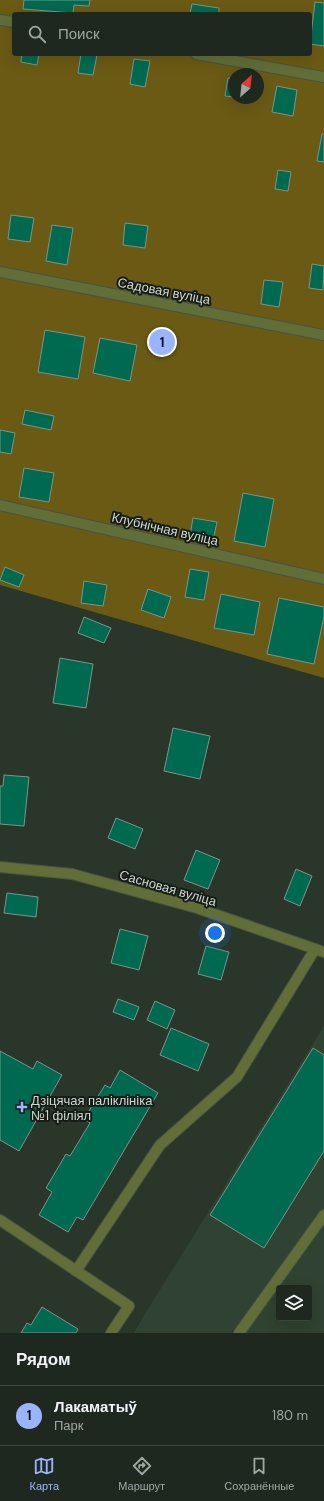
<!DOCTYPE html>
<html lang="ru">
<meta charset="utf-8">
<style>
body{margin:0;font-family:"DM Sans",sans-serif;background:#273028;color:#f1f3f6}
.controls{position:absolute;right:12px;bottom:12px;display:grid;overflow:hidden;border-radius:4px;box-shadow:0 4px 16px #0002}
.controls button{width:36px;height:36px;display:grid;place-items:center;padding:0;border:0;border-bottom:1px solid #3c443d;background:#1f281f;color:#f1f3f6;font:20px sans-serif}
.compass{position:absolute;left:228px;top:68px;width:36px;height:36px;border-radius:50%;background:#1f281f;box-shadow:0 4px 16px #0002;rotate:27deg}
.you{position:absolute;left:215px;top:933px;width:14px;height:14px;margin:-10px;border:3px solid #fff;border-radius:50%;background:#1a73e8;box-shadow:0 0 0 6px #1a73e833}
.badge{display:grid;place-items:center;width:26px;height:26px;border-radius:50%;background:#9ab5fd;color:#111;font-size:13px;font-weight:700}
.pin{position:absolute;translate:-50% -50%;border:2px solid #fff;box-shadow:0 1px 4px #0006}
.list{margin:0;padding:0;list-style:none}
h2{display:flex;justify-content:space-between;align-items:center;height:52px;margin:0;padding:0 16px;font-size:17px}
h2 small{font-size:13px;font-weight:400;color:#a1a6a4}
.list li{display:grid;grid-template-columns:26px 1fr auto;gap:12px;align-items:center;box-sizing:border-box;height:60px;padding:0 16px;border-top:1px solid #3c443d}
.list b{display:block;font-size:15px;white-space:nowrap}
.list p{margin:0;font-size:13px;white-space:nowrap;color:#a1a6a4}
.list em{font-size:13px;font-style:normal;color:#a1a6a4}
.icon{flex:none;width:22px;height:22px;fill:none;stroke:currentColor;stroke-width:2;stroke-linecap:round;stroke-linejoin:round}
.map{position:relative;flex:none;width:324px;height:1333px;overflow:hidden}
.search{position:absolute;background:#1f281f;box-shadow:0 4px 16px #0002;left:12px;right:12px;top:12px;height:44px;display:flex;align-items:center;gap:10px;box-sizing:border-box;padding:0 14px;border-radius:4px;color:#a1a6a4;font-size:15px}
.sheet{height:112px;background:#1f281f}
nav{display:flex;justify-content:space-around;align-items:center;box-sizing:border-box;height:56px;border-top:1px solid #3c443d;background:#1f281f;font-size:11px;color:#a1a6a4}
nav a{display:grid;justify-items:center;gap:2px}
nav .on{color:#9ab5fd}
.map>svg:first-child{display:block}
.built{fill:#304231;fill-rule:evenodd}
.green{fill:#6a5a14;fill-rule:evenodd}
.building{fill:#006a51;stroke:#7d938a}
.lines{fill:none;stroke-linecap:round;stroke-linejoin:round}
.minor-casing{stroke:#475347;stroke-width:12}
.minor{stroke:#616e37;stroke-width:10}
.poi-dot{fill:#9ab5fd;stroke:#161c16;stroke-width:1.5}
.labels{text-anchor:middle;dominant-baseline:central;stroke-width:4;stroke-linejoin:round;paint-order:stroke}
.street-label{font-size:13px;fill:#ced6cd;stroke:#161c16}
.poi-label{font-size:13px;fill:#ced6cd;stroke:#161c16;text-anchor:start}
</style>
<div class="map">
<svg width="324" height="1333" viewBox="0 0 324 1333">
<rect width="100%" height="100%" fill="#293629"/>
<path class="built" d="M324,1026V1333H134L143,1317ZM279,1288H309V1318H279Z"/>
<path class="green" d="M0,0H324V678L0,585ZM14,14H310V54H14ZM234,74H258V98H234Z"/>
<g class="building">
<path d="M24,0H90L89,6L74,5L73,13L23,9Z"/>
<path d="M315,2L324,3V46L310,44Z"/>
<path d="M192,4L219,8V14H190Z"/>
<path d="M22,54H39L37,65L21,62Z"/>
<path d="M81,54L97,55L93,75L78,73Z"/>
<path d="M134,59L150,61L145,87L130,84Z"/>
<path d="M228,78L234,79V97L225,96Z"/>
<path d="M277,86L297,90L293,116L272,112Z"/>
<path d="M322,134H324V162L317,161Z"/>
<path d="M278,170L291,172L288,191L275,189Z"/>
<path d="M11,215L34,218L30,242L8,239Z"/>
<path d="M125,223L148,226L145,248L123,245Z"/>
<path d="M52,225L73,228L67,265L46,261Z"/>
<path d="M312,264L324,266L323,290L309,288Z"/>
<path d="M264,280L283,282L279,307L261,304Z"/>
<path d="M45,330L85,337L78,379L38,372Z"/>
<path d="M100,338L137,345L130,381L93,373Z"/>
<path d="M25,410L54,416L51,430L22,424Z"/>
<path d="M0,430L15,433L11,454L0,452Z"/>
<path d="M24,468L54,473L49,502L19,497Z"/>
<path d="M243,493L274,499L265,547L234,541Z"/>
<path d="M193,518L217,522L213,541L190,536Z"/>
<path d="M5,567L24,575L19,587L0,580Z"/>
<path d="M190,569L209,572L204,600L185,597Z"/>
<path d="M84,581L107,585L103,606L81,603Z"/>
<path d="M148,589L171,597L164,618L141,610Z"/>
<path d="M221,594L260,602L254,635L214,628Z"/>
<path d="M279,598L324,607V616L314,664L267,654Z"/>
<path d="M84,617L111,628L104,643L78,633Z"/>
<path d="M60,658L93,664L86,708L53,703Z"/>
<path d="M173,728L210,736L200,779L164,771Z"/>
<path d="M4,775L29,777L24,826L0,824V786H3Z"/>
<path d="M116,818L143,829L135,849L108,838Z"/>
<path d="M196,850L220,860L208,889L184,880Z"/>
<path d="M296,869L312,876L300,906L284,899Z"/>
<path d="M7,893L38,897L36,917L4,913Z"/>
<path d="M120,929L148,936L139,970L111,963Z"/>
<path d="M206,946L229,952L221,980L198,974Z"/>
<path d="M118,999L139,1007L134,1020L113,1012Z"/>
<path d="M155,1001L175,1010L167,1029L147,1020Z"/>
<path d="M171,1028L209,1044L198,1071L160,1055Z"/>
<path d="M313,1048L324,1055V1151L264,1248L210,1215Z"/>
<path d="M0,1051L33,1069L37,1061L62,1075L19,1151L0,1140Z"/>
<path d="M120,1070L158,1093L83,1220L77,1217L68,1232L39,1215L52,1192L46,1188L66,1154L70,1156L90,1123L84,1119L105,1085L110,1088Z"/>
<path d="M42,1307L78,1329L76,1333H21L27,1323L31,1325Z"/>
</g>
<g class="lines">
<defs>
<g id="minor">
<path d="M0,20L14,22"/>
<path d="M196,54L324,77"/>
<path d="M0,272L324,335"/>
<path d="M0,505L324,579"/>
<path d="M0,867L72,874L197,908L324,952"/>
<path d="M0,1220L129,1306L111,1333"/>
<path d="M76,1271L160,1145L237,1077L315,949"/>
<path d="M239,1333L324,1215"/>
</g>
</defs>
<use href="#minor" class="minor-casing"/>
<use href="#minor" class="minor"/>
</g>
<path class="poi-dot" d="M20 1101h4v4h4v4h-4v4h-4v-4h-4v-4h4z"/>
<g class="labels">
<g class="street-label">
<text transform="translate(164 291) rotate(11)">Садовая вуліца</text>
<text transform="translate(165 529) rotate(13)">Клубнічная вуліца</text>
<text transform="translate(168 888) rotate(16)">Сасновая вуліца</text>
</g>
<g class="poi-label">
<text x="31" y="1100">Дзіцячая паліклініка<tspan x="31" dy="15">№1 філіял</tspan></text>
</g>
</g>
</svg>
<div class="controls">
<button><svg class="icon" aria-label="layers" viewBox="0 0 24 24"><path d="M12 4l9 5-9 5-9-5zM3 14l9 5 9-5"/></svg></button>
</div>
<svg class="compass" viewBox="-18 -18 36 36"><path d="M0-13l5 13h-10z" fill="#e53935"/><path d="M0 13l5-13h-10z" fill="#a1a6a4"/></svg>
<div class="you"></div>
<div class="pin badge" style="left:162px;top:342px">1</div>
<div class="search"><svg class="icon" aria-label="search" viewBox="0 0 24 24"><circle cx="10" cy="10" r="6"/><path d="M15 15l6 6"/></svg>Поиск</div>
</div>
<section class="sheet">
<h2>Рядом<small></small></h2>
<ul class="list">
<li><span class="badge">1</span><div><b>Лакаматыў</b><p>Парк</p></div><em>180 m</em></li>
</ul>
</section>
<nav>
<a class="on"><svg class="icon" aria-label="map" viewBox="0 0 24 24"><path d="M3 6l6-2 6 2 6-2v14l-6 2-6-2-6 2zM9 4v14M15 6v14"/></svg>Карта</a>
<a><svg class="icon" aria-label="directions" viewBox="0 0 24 24"><path d="M12 3l9 9-9 9-9-9zM9 14v-3h6M13 9l2 2-2 2"/></svg>Маршрут</a>
<a><svg class="icon" aria-label="saved" viewBox="0 0 24 24"><path d="M7 4h10v16l-5-4-5 4z"/></svg>Сохранённые</a>
</nav>
